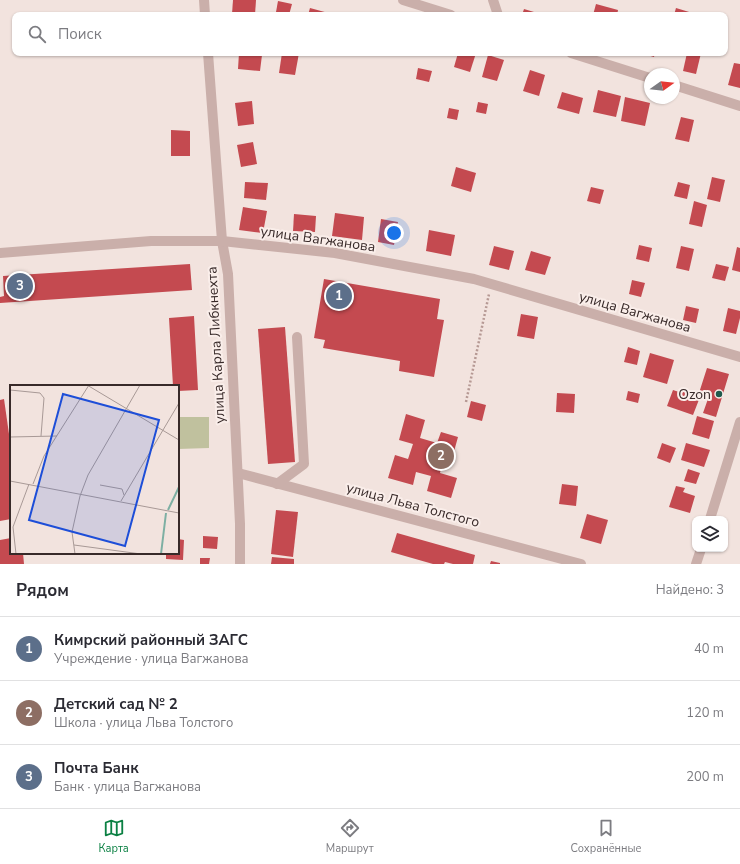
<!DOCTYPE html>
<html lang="ru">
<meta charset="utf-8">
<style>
body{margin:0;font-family:"Nunito Sans",sans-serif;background:#f7f7f7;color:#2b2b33}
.controls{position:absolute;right:12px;bottom:12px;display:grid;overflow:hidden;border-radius:8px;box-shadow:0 1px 3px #0004}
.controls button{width:36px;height:36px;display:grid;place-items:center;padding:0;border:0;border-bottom:1px solid #e1e1e2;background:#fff;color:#2b2b33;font:20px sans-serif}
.compass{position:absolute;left:644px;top:68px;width:36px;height:36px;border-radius:50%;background:#fff;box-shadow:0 1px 3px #0004;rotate:75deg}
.you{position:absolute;left:394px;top:233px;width:14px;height:14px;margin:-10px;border:3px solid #fff;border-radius:50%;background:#1a73e8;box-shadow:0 0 0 6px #1a73e833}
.badge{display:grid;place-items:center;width:26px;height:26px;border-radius:50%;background:#0b8043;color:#fff;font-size:13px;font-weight:700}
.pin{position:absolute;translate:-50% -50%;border:2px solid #fff;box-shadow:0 1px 4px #0006}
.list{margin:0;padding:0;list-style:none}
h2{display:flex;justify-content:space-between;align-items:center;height:52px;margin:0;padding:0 16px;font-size:17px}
h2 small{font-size:13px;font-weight:400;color:#7c7c81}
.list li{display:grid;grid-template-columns:26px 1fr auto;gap:12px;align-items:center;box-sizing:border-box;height:64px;padding:0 16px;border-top:1px solid #e1e1e2}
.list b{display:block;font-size:15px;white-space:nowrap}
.list p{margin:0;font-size:13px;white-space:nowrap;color:#7c7c81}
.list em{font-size:13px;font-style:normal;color:#7c7c81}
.icon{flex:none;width:22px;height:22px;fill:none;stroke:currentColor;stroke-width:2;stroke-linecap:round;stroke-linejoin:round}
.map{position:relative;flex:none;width:740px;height:564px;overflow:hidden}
.search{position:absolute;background:#fff;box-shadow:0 1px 3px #0004;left:12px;right:12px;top:12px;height:44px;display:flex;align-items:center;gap:10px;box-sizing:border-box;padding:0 14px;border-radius:8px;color:#7c7c81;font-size:15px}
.sheet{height:244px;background:#fff}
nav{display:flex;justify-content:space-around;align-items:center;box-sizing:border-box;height:56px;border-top:1px solid #e1e1e2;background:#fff;font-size:11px;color:#7c7c81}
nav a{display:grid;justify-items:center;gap:2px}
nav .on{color:#0b8043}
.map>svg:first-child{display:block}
.green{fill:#c0c19e}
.building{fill:#c44a50}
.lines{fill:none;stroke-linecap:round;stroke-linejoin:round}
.path{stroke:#b69994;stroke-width:2.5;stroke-dasharray:2 2;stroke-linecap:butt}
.minor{stroke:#caafaa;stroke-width:10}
.poi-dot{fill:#1f594c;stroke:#faeeea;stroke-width:1.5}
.labels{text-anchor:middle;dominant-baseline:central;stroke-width:4;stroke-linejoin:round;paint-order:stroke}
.street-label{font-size:14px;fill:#382a29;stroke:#faeeea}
.poi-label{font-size:14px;fill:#382a29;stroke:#faeeea;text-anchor:end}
.inset-river{fill:none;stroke:#7dafa3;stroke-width:2}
.inset-road{fill:none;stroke:#a89996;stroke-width:1}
.view{fill:#1d4ed8;fill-opacity:0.15;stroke:#1d4ed8;stroke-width:2}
.inset-edge{fill:none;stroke:#382a29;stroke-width:2}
</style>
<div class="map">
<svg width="740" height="564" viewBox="0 0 740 564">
<rect width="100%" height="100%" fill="#f2e3de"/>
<path class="green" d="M178,417H209V448L178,449Z"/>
<g class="building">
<path d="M233,0H256L255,15L232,14Z"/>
<path d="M278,1L292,4L289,15L276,12Z"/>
<path d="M596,4L618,10L617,15H593Z"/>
<path d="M310,8L332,14L331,15H308Z"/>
<path d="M676,8L699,15H674Z"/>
<path d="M524,9L544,15H522Z"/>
<path d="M239,53L262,55L260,71L238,69Z"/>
<path d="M282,53H299L295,75L279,73Z"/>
<path d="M458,53H476L470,72L454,67Z"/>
<path d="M640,53H655L654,57Z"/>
<path d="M687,53H701L696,74L683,71Z"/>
<path d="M488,55L504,60L497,81L482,77Z"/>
<path d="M734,63L740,64V88L728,85Z"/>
<path d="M418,68L432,71L429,82L416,79Z"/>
<path d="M530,70L545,75L539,96L523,91Z"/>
<path d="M598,90L621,96L616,117L593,112Z"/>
<path d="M562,92L583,98L579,114L557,108Z"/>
<path d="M625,97L650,103L645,126L621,121Z"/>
<path d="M252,101L254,124L238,126L235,103Z"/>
<path d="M478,102L488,104L486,114L476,112Z"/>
<path d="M449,108L459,110L457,120L447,118Z"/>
<path d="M681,117L694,120L689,142L675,139Z"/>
<path d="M171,130L190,131V156H171Z"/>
<path d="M253,142L257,164L241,167L237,145Z"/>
<path d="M456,167L476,173L471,192L451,186Z"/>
<path d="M712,177L725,180L720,202L707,199Z"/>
<path d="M245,182L268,183L266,200L244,198Z"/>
<path d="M678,182L690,185L687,199L674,196Z"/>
<path d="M591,187L604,190L600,204L587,201Z"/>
<path d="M694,201L707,205L702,227L689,224Z"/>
<path d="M243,207L267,211L263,233L239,230Z"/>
<path d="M335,213L364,217L362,240L332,236Z"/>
<path d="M294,214L316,216L315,232L293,231Z"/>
<path d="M381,219L398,222L394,245L378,242Z"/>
<path d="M429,230L455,235L451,256L426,251Z"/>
<path d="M639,245L652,248L649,262L636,259Z"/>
<path d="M494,246L514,251L509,270L489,265Z"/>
<path d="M681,246L694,249L689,271L676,268Z"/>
<path d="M737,247L740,248V272L732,270Z"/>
<path d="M531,251L551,257L545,275L525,270Z"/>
<path d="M190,264L192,290L0,303V297L4,296L3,276Z"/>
<path d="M716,264L729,267L725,281L712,278Z"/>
<path d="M324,279L440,299L437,319L444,320L434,377L399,371L400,361L323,348L325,340L314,338Z"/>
<path d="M632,280L645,283L641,297L629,294Z"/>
<path d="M686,306L699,309L696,323L683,320Z"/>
<path d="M728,308L740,311V318L736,334L723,331Z"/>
<path d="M521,314L538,317L534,339L517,336Z"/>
<path d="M194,316L198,390L178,391V386H173L169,318Z"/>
<path d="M285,327L295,462L268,464L258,329Z"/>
<path d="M628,347L640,351L637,365L624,362Z"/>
<path d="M650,353L674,360L667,384L643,377Z"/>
<path d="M707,368L729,374L716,417L703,413L709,396L699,393Z"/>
<path d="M673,390L682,393L683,391L700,397L693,415L667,406Z"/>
<path d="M628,391L640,394L638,403L626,400Z"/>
<path d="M557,393L575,394L574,413L556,412Z"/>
<path d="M4,399L11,448V519L0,521V400Z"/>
<path d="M471,401L486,405L482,421L467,417Z"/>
<path d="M406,414L425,420L420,438L437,443L441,432L458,437L453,455L445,453L440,473L457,478L451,498L427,491L431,476L416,472L413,485L388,478L395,455L408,459L413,444L399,440Z"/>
<path d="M697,416L714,421L709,439L692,434Z"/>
<path d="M662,443L676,448L670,463L657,458Z"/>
<path d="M686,443L710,450L704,467L681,460Z"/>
<path d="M688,469L700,473L696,484L684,481Z"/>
<path d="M562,484L578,486L576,506L559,504Z"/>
<path d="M676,486L685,488L683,492L695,496L690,513L669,507Z"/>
<path d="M276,510L298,512L293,557L271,554Z"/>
<path d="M587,514L608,520L601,544L580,538Z"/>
<path d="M397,533L475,555L473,564H453L445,562L444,564H433L391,552Z"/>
<path d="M203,536L218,537L217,549L203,548Z"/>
<path d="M11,538V553H23L24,564H0V540Z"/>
<path d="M178,539L184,540L183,560L166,559V553H178Z"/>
<path d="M272,557L294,559V564H271Z"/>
<path d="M200,558H210L209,564H200Z"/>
<path d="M491,561L500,563V564H490Z"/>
</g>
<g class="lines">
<path class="path" d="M466,402L489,294"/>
<g class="minor">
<path d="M204,0L205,15"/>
<path d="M403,0L451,15"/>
<path d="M493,0L498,15"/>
<path d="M208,53L222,241L228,274L240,524V564"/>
<path d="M571,53L650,78"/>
<path d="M674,85L740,106"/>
<path d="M0,253L151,241H222L335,253L474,279L740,357"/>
<path d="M238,473L581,564"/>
<path d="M277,484L304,464L297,337"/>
<path d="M710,519L740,422"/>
<path d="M696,564L701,549"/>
</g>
</g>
<circle class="poi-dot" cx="719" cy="394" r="4"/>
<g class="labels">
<g class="street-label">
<text transform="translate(318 239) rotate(8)">улица Вагжанова</text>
<text transform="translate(635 312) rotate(16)">улица Вагжанова</text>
<text transform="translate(216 345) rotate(-93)">улица Карла Либкнехта</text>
<text transform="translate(413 505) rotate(15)">улица Льва Толстого</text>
</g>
<g class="poi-label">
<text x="711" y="394">Ozon</text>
</g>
</g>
<g transform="translate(10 385)">
<rect width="169" height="169" fill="#f2e3de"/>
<path class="inset-river" d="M158,125L169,102M151,169L156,128"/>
<path class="inset-road" d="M77,0L169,55M0,5L30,8M30,8L34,13L31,51M0,52L47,51M0,96L169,128M23,99L34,71L79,0M90,100L112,104L114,110M111,116L169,18M64,160L131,169M6,169L3,142L19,99M65,169L62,147L70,111L78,90L130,0"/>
<path class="view" d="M53,9L149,35L115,161L19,135Z"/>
<rect width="169" height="169" class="inset-edge"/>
</g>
</svg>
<div class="controls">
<button><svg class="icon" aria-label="layers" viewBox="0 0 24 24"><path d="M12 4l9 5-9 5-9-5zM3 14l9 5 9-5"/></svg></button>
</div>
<svg class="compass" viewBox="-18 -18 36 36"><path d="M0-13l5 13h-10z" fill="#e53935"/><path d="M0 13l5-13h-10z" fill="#7c7c81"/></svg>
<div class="you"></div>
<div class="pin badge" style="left:339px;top:296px;background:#5c6f8a">1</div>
<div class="pin badge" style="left:441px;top:456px;background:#8d6e63">2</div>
<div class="pin badge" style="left:20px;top:286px;background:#5c6f8a">3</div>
<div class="search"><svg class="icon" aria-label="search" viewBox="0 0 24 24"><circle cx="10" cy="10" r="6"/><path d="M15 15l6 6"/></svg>Поиск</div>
</div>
<section class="sheet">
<h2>Рядом<small>Найдено: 3</small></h2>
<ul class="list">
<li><span class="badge" style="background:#5c6f8a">1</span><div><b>Кимрский районный ЗАГС</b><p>Учреждение · улица Вагжанова</p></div><em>40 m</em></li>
<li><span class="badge" style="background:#8d6e63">2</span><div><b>Детский сад № 2</b><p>Школа · улица Льва Толстого</p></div><em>120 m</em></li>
<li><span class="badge" style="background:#5c6f8a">3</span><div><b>Почта Банк</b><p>Банк · улица Вагжанова</p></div><em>200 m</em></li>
</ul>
</section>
<nav>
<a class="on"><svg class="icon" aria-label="map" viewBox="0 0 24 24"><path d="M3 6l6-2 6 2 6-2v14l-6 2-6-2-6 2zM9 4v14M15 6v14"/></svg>Карта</a>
<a><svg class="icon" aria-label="directions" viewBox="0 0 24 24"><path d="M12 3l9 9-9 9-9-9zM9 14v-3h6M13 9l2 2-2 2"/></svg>Маршрут</a>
<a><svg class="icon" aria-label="saved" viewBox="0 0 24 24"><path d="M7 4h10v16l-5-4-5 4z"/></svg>Сохранённые</a>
</nav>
